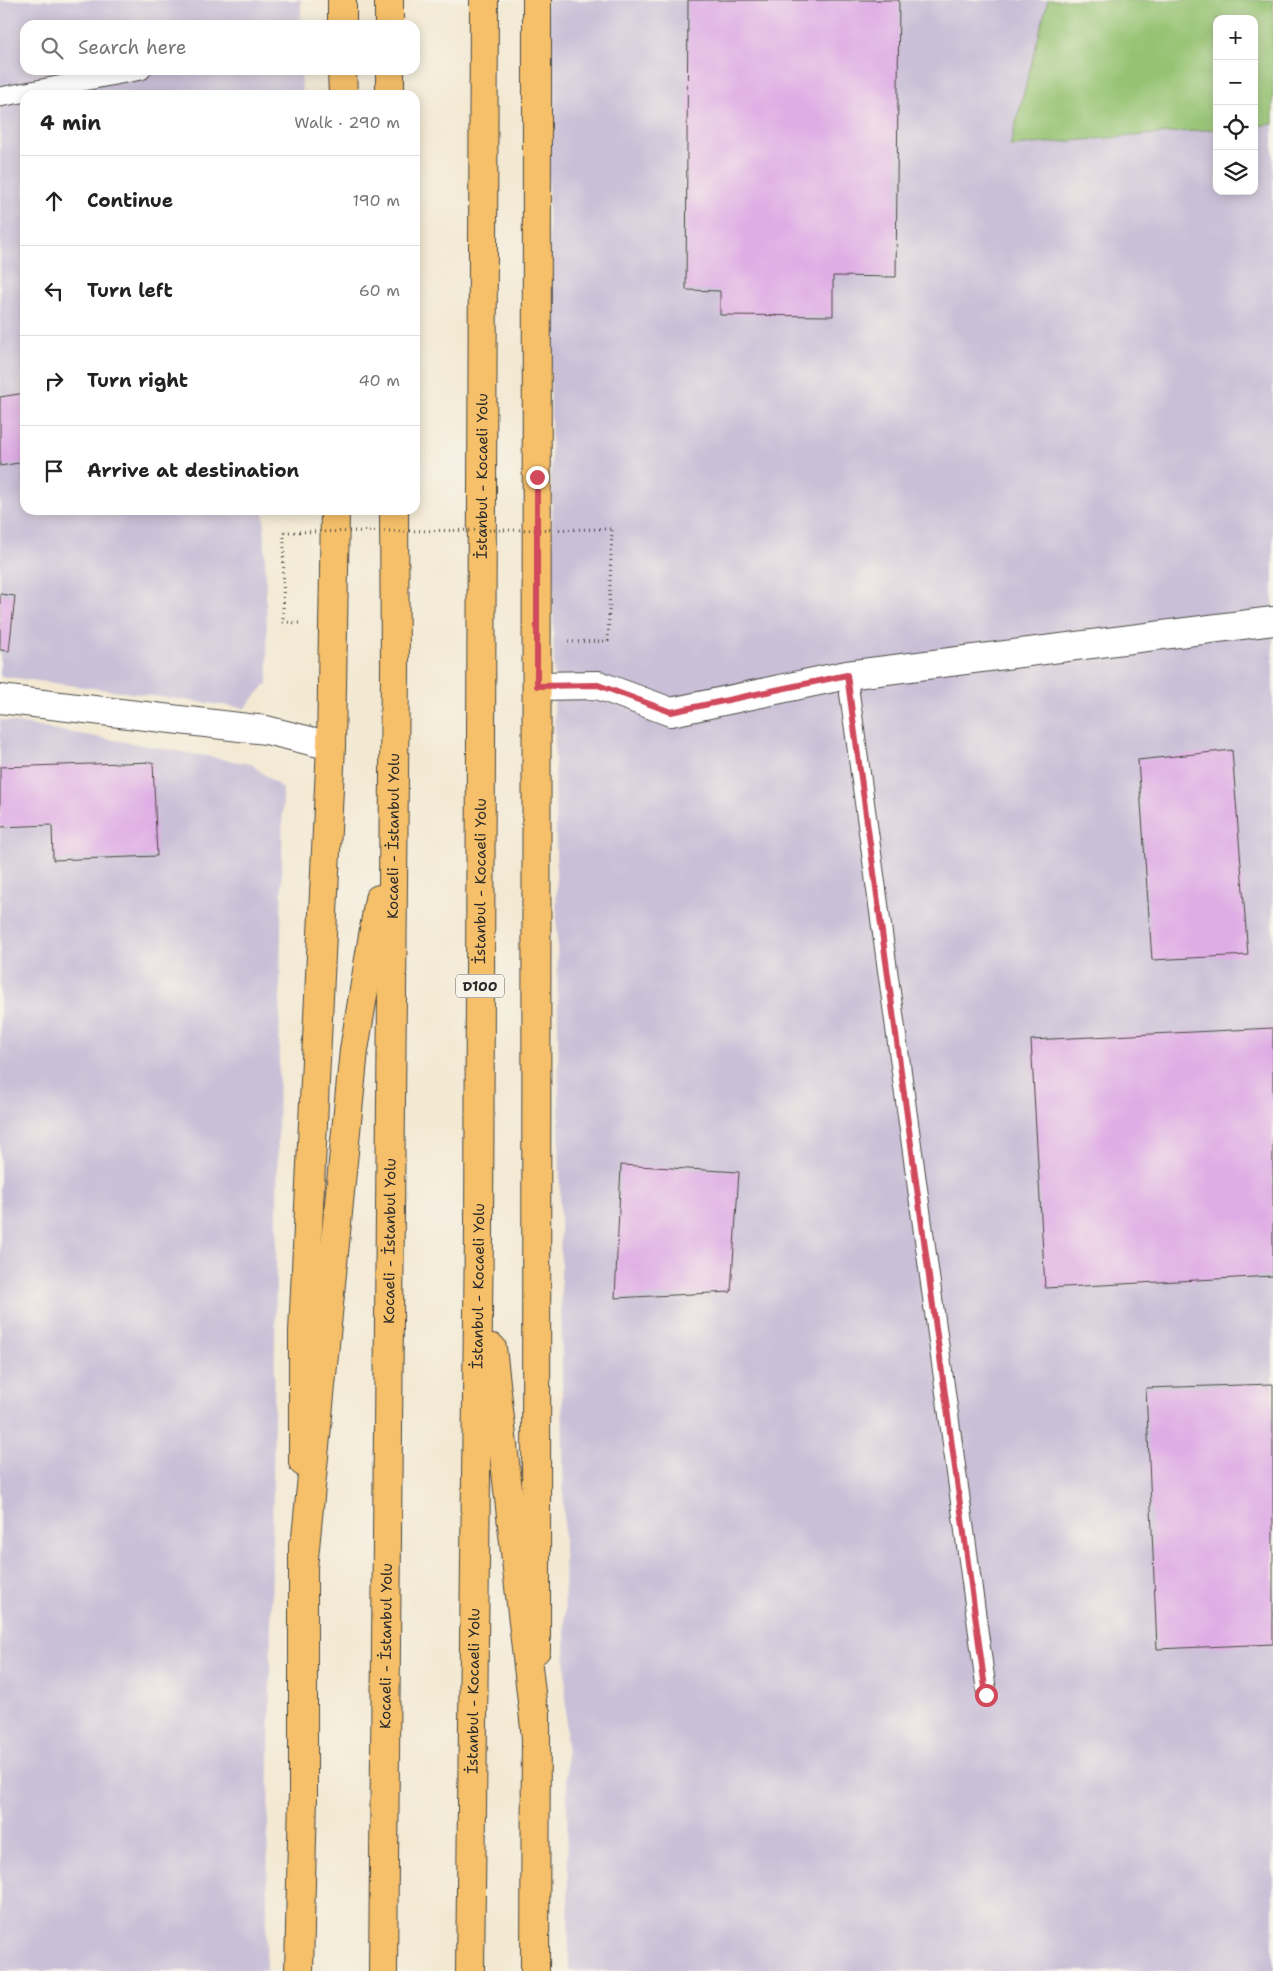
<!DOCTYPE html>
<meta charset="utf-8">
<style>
body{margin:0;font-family:"Shantell Sans",sans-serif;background:#f6f6f6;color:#222}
.controls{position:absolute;right:15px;top:15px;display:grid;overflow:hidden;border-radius:10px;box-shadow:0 2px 12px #0003}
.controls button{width:45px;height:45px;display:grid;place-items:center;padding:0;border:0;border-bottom:1px solid #e0e0e0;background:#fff;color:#222;font:25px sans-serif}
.stop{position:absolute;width:15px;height:15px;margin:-11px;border:4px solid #d1495b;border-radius:50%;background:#fff}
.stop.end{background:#d1495b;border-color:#fff;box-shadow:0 1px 5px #0008}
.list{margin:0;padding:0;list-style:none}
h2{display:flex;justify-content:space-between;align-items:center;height:65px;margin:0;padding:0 20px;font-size:21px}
h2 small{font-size:16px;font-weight:400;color:#767676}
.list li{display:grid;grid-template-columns:32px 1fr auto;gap:15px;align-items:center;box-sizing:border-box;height:90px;padding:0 20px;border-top:1px solid #e0e0e0}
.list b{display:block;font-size:19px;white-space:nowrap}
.list em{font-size:16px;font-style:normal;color:#767676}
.icon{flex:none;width:28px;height:28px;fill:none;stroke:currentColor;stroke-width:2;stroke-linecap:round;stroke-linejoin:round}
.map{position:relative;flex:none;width:1273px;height:1971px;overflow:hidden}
.search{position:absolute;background:#fff;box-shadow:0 2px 12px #0003;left:20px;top:20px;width:400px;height:55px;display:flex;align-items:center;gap:12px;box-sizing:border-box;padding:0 18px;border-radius:15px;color:#767676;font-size:19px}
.panel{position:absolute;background:#fff;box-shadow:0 2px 12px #0003;left:20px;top:90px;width:400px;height:425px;border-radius:15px}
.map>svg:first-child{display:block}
.industrial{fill:#c9bfd7;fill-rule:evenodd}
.green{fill:#95c372;stroke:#60774e}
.building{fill:#dfade5}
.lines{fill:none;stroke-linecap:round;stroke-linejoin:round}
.service-casing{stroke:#494844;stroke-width:21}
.minor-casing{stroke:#494844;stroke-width:30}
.primary-casing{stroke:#494844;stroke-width:30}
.trunk-casing{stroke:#494844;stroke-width:30}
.path{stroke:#494844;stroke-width:3;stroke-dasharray:1 4;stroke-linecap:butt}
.service{stroke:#fff;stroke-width:19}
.minor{stroke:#fff;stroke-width:28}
.primary{stroke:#f6c06b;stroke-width:28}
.trunk{stroke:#f6c06b;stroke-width:28}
.path-bridge{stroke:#494844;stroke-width:3;stroke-dasharray:1 4;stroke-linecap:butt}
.route{stroke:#d1495b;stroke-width:6}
.labels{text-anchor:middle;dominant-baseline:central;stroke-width:4;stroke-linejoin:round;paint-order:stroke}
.shield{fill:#f7f3e8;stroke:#686764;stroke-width:1}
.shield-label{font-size:14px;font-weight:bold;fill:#2b2b2b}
.street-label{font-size:15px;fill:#2b2b2b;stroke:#f7f3e8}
</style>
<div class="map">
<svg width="1273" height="1971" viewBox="0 0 1273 1971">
<rect width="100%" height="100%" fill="#f7f3e8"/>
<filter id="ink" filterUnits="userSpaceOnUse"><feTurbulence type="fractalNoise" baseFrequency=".02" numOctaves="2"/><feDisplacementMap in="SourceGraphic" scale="10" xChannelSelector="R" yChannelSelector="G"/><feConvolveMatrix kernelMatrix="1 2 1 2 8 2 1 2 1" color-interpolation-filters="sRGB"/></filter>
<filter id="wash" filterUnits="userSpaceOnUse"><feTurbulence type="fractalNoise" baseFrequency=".0096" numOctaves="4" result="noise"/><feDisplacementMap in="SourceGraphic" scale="20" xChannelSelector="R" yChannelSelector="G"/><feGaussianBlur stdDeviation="1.12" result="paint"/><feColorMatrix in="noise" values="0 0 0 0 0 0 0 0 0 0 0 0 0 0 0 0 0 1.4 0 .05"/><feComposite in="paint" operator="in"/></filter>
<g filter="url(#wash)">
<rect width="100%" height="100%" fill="#f3e9d3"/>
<g class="industrial">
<path d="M0,0H301V25H25V70H301L302,95H25V510H264L268,682L245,708L0,676Z"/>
<path d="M546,0H1273V1971H569ZM1217,19H1254V191H1217Z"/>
<path d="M0,720L251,764L283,789L266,1971H0Z"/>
</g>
<path class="green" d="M1048,0H1273V124L1254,126V19H1217V129L1010,146Z"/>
<g id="blocks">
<g class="building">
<path d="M688,0H899L896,277L833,276V316L720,315V291L686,290Z"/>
<path d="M25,393V462L0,466V397Z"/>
<path d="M0,594L15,596L9,651L0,650Z"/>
<path d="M1232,750L1248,955L1152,960L1138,760Z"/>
<path d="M153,762L157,856L53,860L52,825L0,827V767Z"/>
<path d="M1273,1028V1276L1045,1288L1031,1040Z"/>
<path d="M621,1165L739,1172L731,1292L615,1298Z"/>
<path d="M1273,1384V1644L1157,1649L1146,1388Z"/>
</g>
</g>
</g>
<g filter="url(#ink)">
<use href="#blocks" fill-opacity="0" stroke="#494844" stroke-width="1"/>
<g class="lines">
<defs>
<g id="service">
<path d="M0,97L141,70"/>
<path d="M847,675L987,1695"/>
</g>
<g id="minor">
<path d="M537,686L598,685L671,712L847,675L1273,621"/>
<path d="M0,699L266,730L331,746"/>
</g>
<g id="primary">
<path d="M342,25V0"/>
<path d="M342,70L343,95"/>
<path d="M303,1462V1332L331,746L335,510"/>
<path d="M536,1650L537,0"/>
<path d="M299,1971L303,1795V1545"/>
<path d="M535,1971L536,1713"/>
</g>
<g id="trunk">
<path d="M389,0V25"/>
<path d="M390,70V95"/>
<path d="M492,1348L536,1737"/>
<path d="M303,1568L354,1050L379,899"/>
<path id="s1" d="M383,1971L395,667L394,510"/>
<path id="s2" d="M470,1971L479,1232L484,0"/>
</g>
</defs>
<use href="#service" class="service-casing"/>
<use href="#minor" class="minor-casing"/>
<use href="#primary" class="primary-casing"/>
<use href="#trunk" class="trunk-casing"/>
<g class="path">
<path d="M284,532L283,622L300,623"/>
<path d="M568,642L608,641L612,529"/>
</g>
<use href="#service" class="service"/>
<use href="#minor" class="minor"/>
<use href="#primary" class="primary"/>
<use href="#trunk" class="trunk"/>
<path class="path-bridge" d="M284,532L612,529"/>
</g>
</g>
<g class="lines" filter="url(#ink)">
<path class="route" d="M537,477V686L598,685L671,712L847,675L986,1695"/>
</g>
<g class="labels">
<rect class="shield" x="456" y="974.5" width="48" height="23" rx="4"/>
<g class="shield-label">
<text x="480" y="986">D100</text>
</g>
<g class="street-label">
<text stroke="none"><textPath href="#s2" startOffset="1495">İstanbul - Kocaeli Yolu</textPath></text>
<text stroke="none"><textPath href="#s1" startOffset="1135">Kocaeli - İstanbul Yolu</textPath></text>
<text stroke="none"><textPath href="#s2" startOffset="1090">İstanbul - Kocaeli Yolu</textPath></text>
<text stroke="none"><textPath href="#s1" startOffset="730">Kocaeli - İstanbul Yolu</textPath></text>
<text stroke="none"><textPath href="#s2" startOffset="685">İstanbul - Kocaeli Yolu</textPath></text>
<text stroke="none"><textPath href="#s1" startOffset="325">Kocaeli - İstanbul Yolu</textPath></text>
<text stroke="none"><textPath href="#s2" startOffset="280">İstanbul - Kocaeli Yolu</textPath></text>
</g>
</g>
</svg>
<div class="controls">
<button>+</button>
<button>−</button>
<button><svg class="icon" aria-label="locate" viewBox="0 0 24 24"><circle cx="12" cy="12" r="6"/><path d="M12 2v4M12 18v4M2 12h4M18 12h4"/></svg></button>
<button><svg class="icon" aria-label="layers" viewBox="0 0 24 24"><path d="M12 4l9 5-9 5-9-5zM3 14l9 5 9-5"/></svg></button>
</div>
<div class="stop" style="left:986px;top:1695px"></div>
<div class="stop end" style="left:537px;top:477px"></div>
<div class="search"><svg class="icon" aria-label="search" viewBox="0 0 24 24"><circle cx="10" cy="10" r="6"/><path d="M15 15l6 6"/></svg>Search here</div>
<section class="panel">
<h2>4 min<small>Walk · 290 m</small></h2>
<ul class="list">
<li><svg class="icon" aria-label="ahead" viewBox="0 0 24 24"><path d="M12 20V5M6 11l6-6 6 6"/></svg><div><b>Continue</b></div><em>190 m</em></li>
<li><svg class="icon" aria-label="left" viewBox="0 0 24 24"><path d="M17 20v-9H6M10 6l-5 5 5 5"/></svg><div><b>Turn left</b></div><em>60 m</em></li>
<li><svg class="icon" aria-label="right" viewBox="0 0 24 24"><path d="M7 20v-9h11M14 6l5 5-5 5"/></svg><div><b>Turn right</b></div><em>40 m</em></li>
<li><svg class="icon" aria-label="arrive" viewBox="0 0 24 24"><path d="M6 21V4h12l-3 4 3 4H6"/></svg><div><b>Arrive at destination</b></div></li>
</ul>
</section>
</div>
